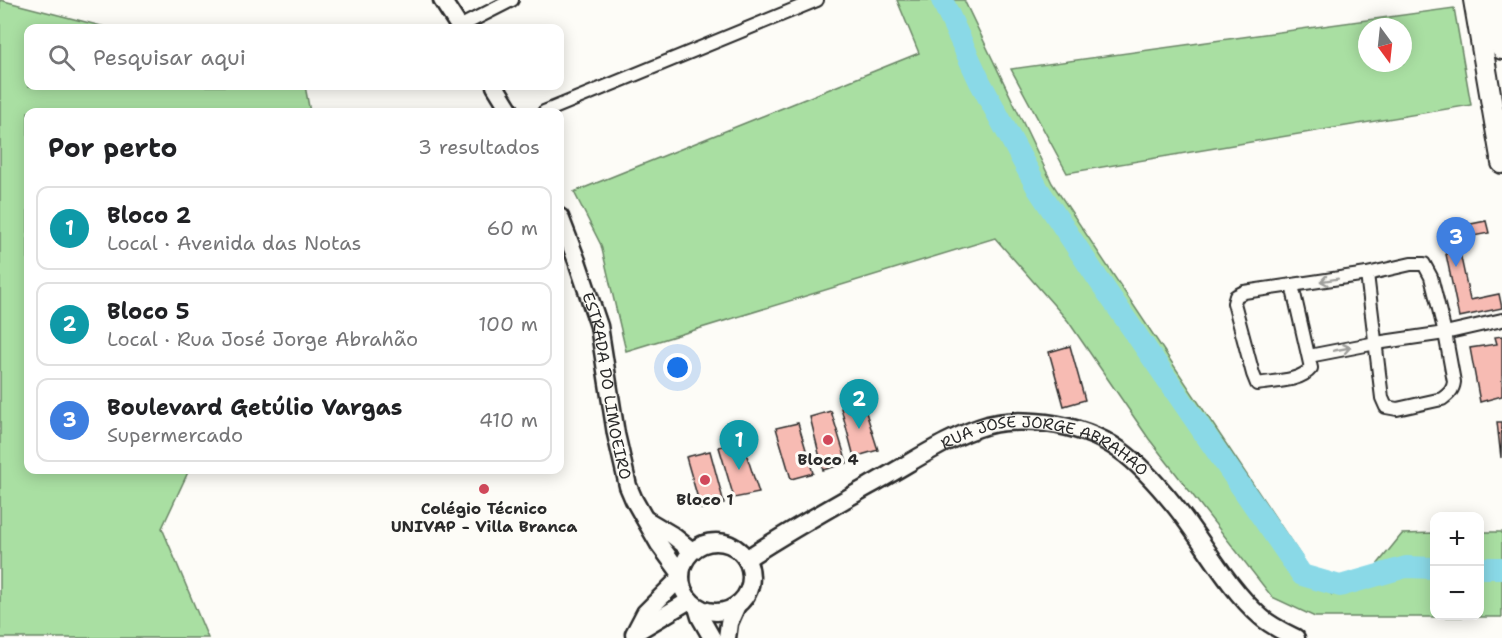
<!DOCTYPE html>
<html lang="pt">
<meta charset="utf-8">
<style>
body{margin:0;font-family:"Shantell Sans",sans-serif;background:#f6f6f6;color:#202124}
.controls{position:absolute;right:18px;bottom:18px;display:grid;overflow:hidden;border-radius:12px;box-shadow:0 3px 15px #0003}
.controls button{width:54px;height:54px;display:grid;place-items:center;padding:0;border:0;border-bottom:2px solid #e0e0e0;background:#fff;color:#202124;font:30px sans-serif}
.compass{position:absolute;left:1358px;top:18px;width:54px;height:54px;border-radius:50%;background:#fff;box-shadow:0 3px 15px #0003;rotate:165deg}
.you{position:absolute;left:678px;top:368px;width:21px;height:21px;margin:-15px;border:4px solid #fff;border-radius:50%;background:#1a73e8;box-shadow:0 0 0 9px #1a73e833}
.badge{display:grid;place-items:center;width:39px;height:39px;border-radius:50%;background:#b45309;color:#fff;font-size:20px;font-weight:700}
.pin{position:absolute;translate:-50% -50px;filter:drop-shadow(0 2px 3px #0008)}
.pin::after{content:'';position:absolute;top:32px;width:21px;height:18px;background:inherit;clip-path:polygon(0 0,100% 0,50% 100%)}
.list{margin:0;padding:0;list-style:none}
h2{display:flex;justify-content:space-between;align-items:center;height:78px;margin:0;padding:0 24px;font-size:26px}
h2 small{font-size:20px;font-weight:400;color:#757577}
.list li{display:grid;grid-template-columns:39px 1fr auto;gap:18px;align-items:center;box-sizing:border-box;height:84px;margin:0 12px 12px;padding:0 12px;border:2px solid #e0e0e0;border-radius:12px}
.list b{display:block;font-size:22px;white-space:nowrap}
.list p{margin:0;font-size:20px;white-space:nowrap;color:#757577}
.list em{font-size:20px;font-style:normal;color:#757577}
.icon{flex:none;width:33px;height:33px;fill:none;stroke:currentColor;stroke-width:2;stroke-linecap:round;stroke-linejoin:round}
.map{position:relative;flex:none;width:1502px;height:638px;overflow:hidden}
.search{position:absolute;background:#fff;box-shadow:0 3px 15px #0003;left:24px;top:24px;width:540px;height:66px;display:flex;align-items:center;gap:15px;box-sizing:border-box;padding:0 21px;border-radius:12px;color:#757577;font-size:22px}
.panel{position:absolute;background:#fff;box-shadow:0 3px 15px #0003;left:24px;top:108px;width:540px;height:366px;border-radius:12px}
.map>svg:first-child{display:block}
.green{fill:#a9dfa2;stroke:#6a8566;stroke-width:1.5;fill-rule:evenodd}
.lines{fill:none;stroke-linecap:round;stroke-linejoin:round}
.river{stroke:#8ad9e7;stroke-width:22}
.building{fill:#f7bbb3;stroke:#2b2b2b;stroke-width:1.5}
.minor-casing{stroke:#2b2b2b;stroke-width:16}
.secondary-casing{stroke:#2b2b2b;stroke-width:21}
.primary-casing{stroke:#2b2b2b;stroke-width:24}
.minor{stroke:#fdfcf7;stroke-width:12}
.secondary{stroke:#fdfcf7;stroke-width:16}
.primary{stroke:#fdfcf7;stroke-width:20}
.oneway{stroke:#9e9e9b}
.poi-dot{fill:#d1495b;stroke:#fdfcf7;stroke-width:2}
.labels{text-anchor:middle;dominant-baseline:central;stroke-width:6;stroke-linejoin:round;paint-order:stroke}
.street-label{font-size:16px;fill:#2b2b2b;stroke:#fdfcf7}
.poi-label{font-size:16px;font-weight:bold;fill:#2b2b2b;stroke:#fdfcf7}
</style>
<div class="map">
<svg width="1502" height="638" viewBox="0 0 1502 638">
<rect width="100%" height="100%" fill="#fdfcf7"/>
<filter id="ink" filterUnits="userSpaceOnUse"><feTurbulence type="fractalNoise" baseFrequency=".0167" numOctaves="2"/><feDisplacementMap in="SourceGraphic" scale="12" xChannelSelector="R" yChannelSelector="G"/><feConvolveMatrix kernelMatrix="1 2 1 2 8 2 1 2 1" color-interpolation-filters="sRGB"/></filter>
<g filter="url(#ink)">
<g class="green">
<path d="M0,0L109,28H28V86H305L310,112H28V470H189L162,528L208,638H0Z"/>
<path d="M897,0H964L1052,183L1317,580L1332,595L1359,587L1402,534L1434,533V616H1480V532H1502V617H1315L1272,597L1149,439L1068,321L995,238L626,351L601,245L574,192L919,53Z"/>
<path d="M1454,8L1471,105L1067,173L1011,69ZM1367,27H1403V63H1367Z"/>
</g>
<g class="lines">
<g class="river">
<path d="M942,0L980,82L1038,189L1098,279L1302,575L1340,586L1406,567L1434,568"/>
<path d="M1480,568H1502"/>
</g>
</g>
<g class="building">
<path d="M1486,221L1489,233L1457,239L1470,300L1499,294L1502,308L1459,317L1441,230Z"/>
<path d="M1502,336V396L1480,402L1470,348L1497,344L1495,337Z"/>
<path d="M1070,346L1085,400L1064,406L1049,352Z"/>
<path d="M863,403L878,450L854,457L841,408Z"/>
<path d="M831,411L847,463L823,470L810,417Z"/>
<path d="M1497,422H1502L1501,458Z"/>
<path d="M798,423L813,473L791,479L776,428Z"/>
<path d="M742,441L759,493L734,498L719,447Z"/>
<path d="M710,451L724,503L701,509L686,457Z"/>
</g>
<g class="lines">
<defs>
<g id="minor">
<path d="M459,27L512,0"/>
<path d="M544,112L817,0"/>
<path d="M1367,274L1382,398L1386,407L1397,409L1442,399C1449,394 1453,390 1454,382L1445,333L1502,320"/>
<path d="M1292,285L1311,368C1300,382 1274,381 1257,384L1253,374L1234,303L1236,296L1244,292L1367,274L1411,264H1424L1431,277L1445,333L1376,343L1309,356"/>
</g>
<g id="secondary">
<path d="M442,0L460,28"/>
<path d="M495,86L511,112"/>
<path id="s1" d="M560,217L577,261L599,326L616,434L628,486L634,500L659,544L681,574"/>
<path d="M645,519L672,535L692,551"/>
<circle cx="716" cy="577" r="35"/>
<path id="s2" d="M746,559C790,530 837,504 883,478C917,459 950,436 988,425C1007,420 1026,421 1046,423C1108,431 1137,459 1175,506C1204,542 1226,586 1261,617C1271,626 1284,632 1296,638"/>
<path d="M697,607L700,617L712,638"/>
<path d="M638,631L690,600"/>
<path d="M634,634L645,613L681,577"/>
<path d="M727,638L729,623L737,605"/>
</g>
<g id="primary">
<path d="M1474,0L1502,163"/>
<path d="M1493,0L1502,49"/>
</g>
</defs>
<use href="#minor" class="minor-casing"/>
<use href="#secondary" class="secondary-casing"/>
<use href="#primary" class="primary-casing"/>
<use href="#minor" class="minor"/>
<use href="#secondary" class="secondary"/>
<use href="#primary" class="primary"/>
</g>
<defs><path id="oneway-shaft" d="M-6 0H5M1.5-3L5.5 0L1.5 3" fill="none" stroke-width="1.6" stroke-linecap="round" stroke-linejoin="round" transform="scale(1.5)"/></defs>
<g class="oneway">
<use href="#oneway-shaft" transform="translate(1329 280) rotate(171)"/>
<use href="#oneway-shaft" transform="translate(1342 349) rotate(-11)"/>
</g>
</g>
<g class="poi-dot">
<circle cx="828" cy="440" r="6"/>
<circle cx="705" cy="480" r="6"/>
<circle cx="484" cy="489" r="6"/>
</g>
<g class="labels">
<g class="street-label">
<text stroke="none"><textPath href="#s1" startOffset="176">ESTRADA DO LIMOEIRO</textPath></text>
<text stroke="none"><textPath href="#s2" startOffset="338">RUA JOSÉ JORGE ABRAHÃO</textPath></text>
</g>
<g class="poi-label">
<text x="828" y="459">Bloco 4</text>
<text x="705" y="499">Bloco 1</text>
<text x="484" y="508">Colégio Técnico<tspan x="484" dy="18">UNIVAP - Villa Branca</tspan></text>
</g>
</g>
</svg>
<div class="controls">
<button>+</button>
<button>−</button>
</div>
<svg class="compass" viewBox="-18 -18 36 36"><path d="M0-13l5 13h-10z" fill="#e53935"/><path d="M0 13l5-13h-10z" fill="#757577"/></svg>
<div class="you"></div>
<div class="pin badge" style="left:739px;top:470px;background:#0f9aa8">1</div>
<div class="pin badge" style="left:859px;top:429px;background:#0f9aa8">2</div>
<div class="pin badge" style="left:1456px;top:267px;background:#3f7fe0">3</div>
<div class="search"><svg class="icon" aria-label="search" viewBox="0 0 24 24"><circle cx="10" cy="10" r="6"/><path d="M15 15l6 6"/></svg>Pesquisar aqui</div>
<section class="panel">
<h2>Por perto<small>3 resultados</small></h2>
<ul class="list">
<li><span class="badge" style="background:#0f9aa8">1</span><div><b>Bloco 2</b><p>Local · Avenida das Notas</p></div><em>60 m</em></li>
<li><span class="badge" style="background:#0f9aa8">2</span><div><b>Bloco 5</b><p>Local · Rua José Jorge Abrahão</p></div><em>100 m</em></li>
<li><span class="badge" style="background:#3f7fe0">3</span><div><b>Boulevard Getúlio Vargas</b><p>Supermercado</p></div><em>410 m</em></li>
</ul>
</section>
</div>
